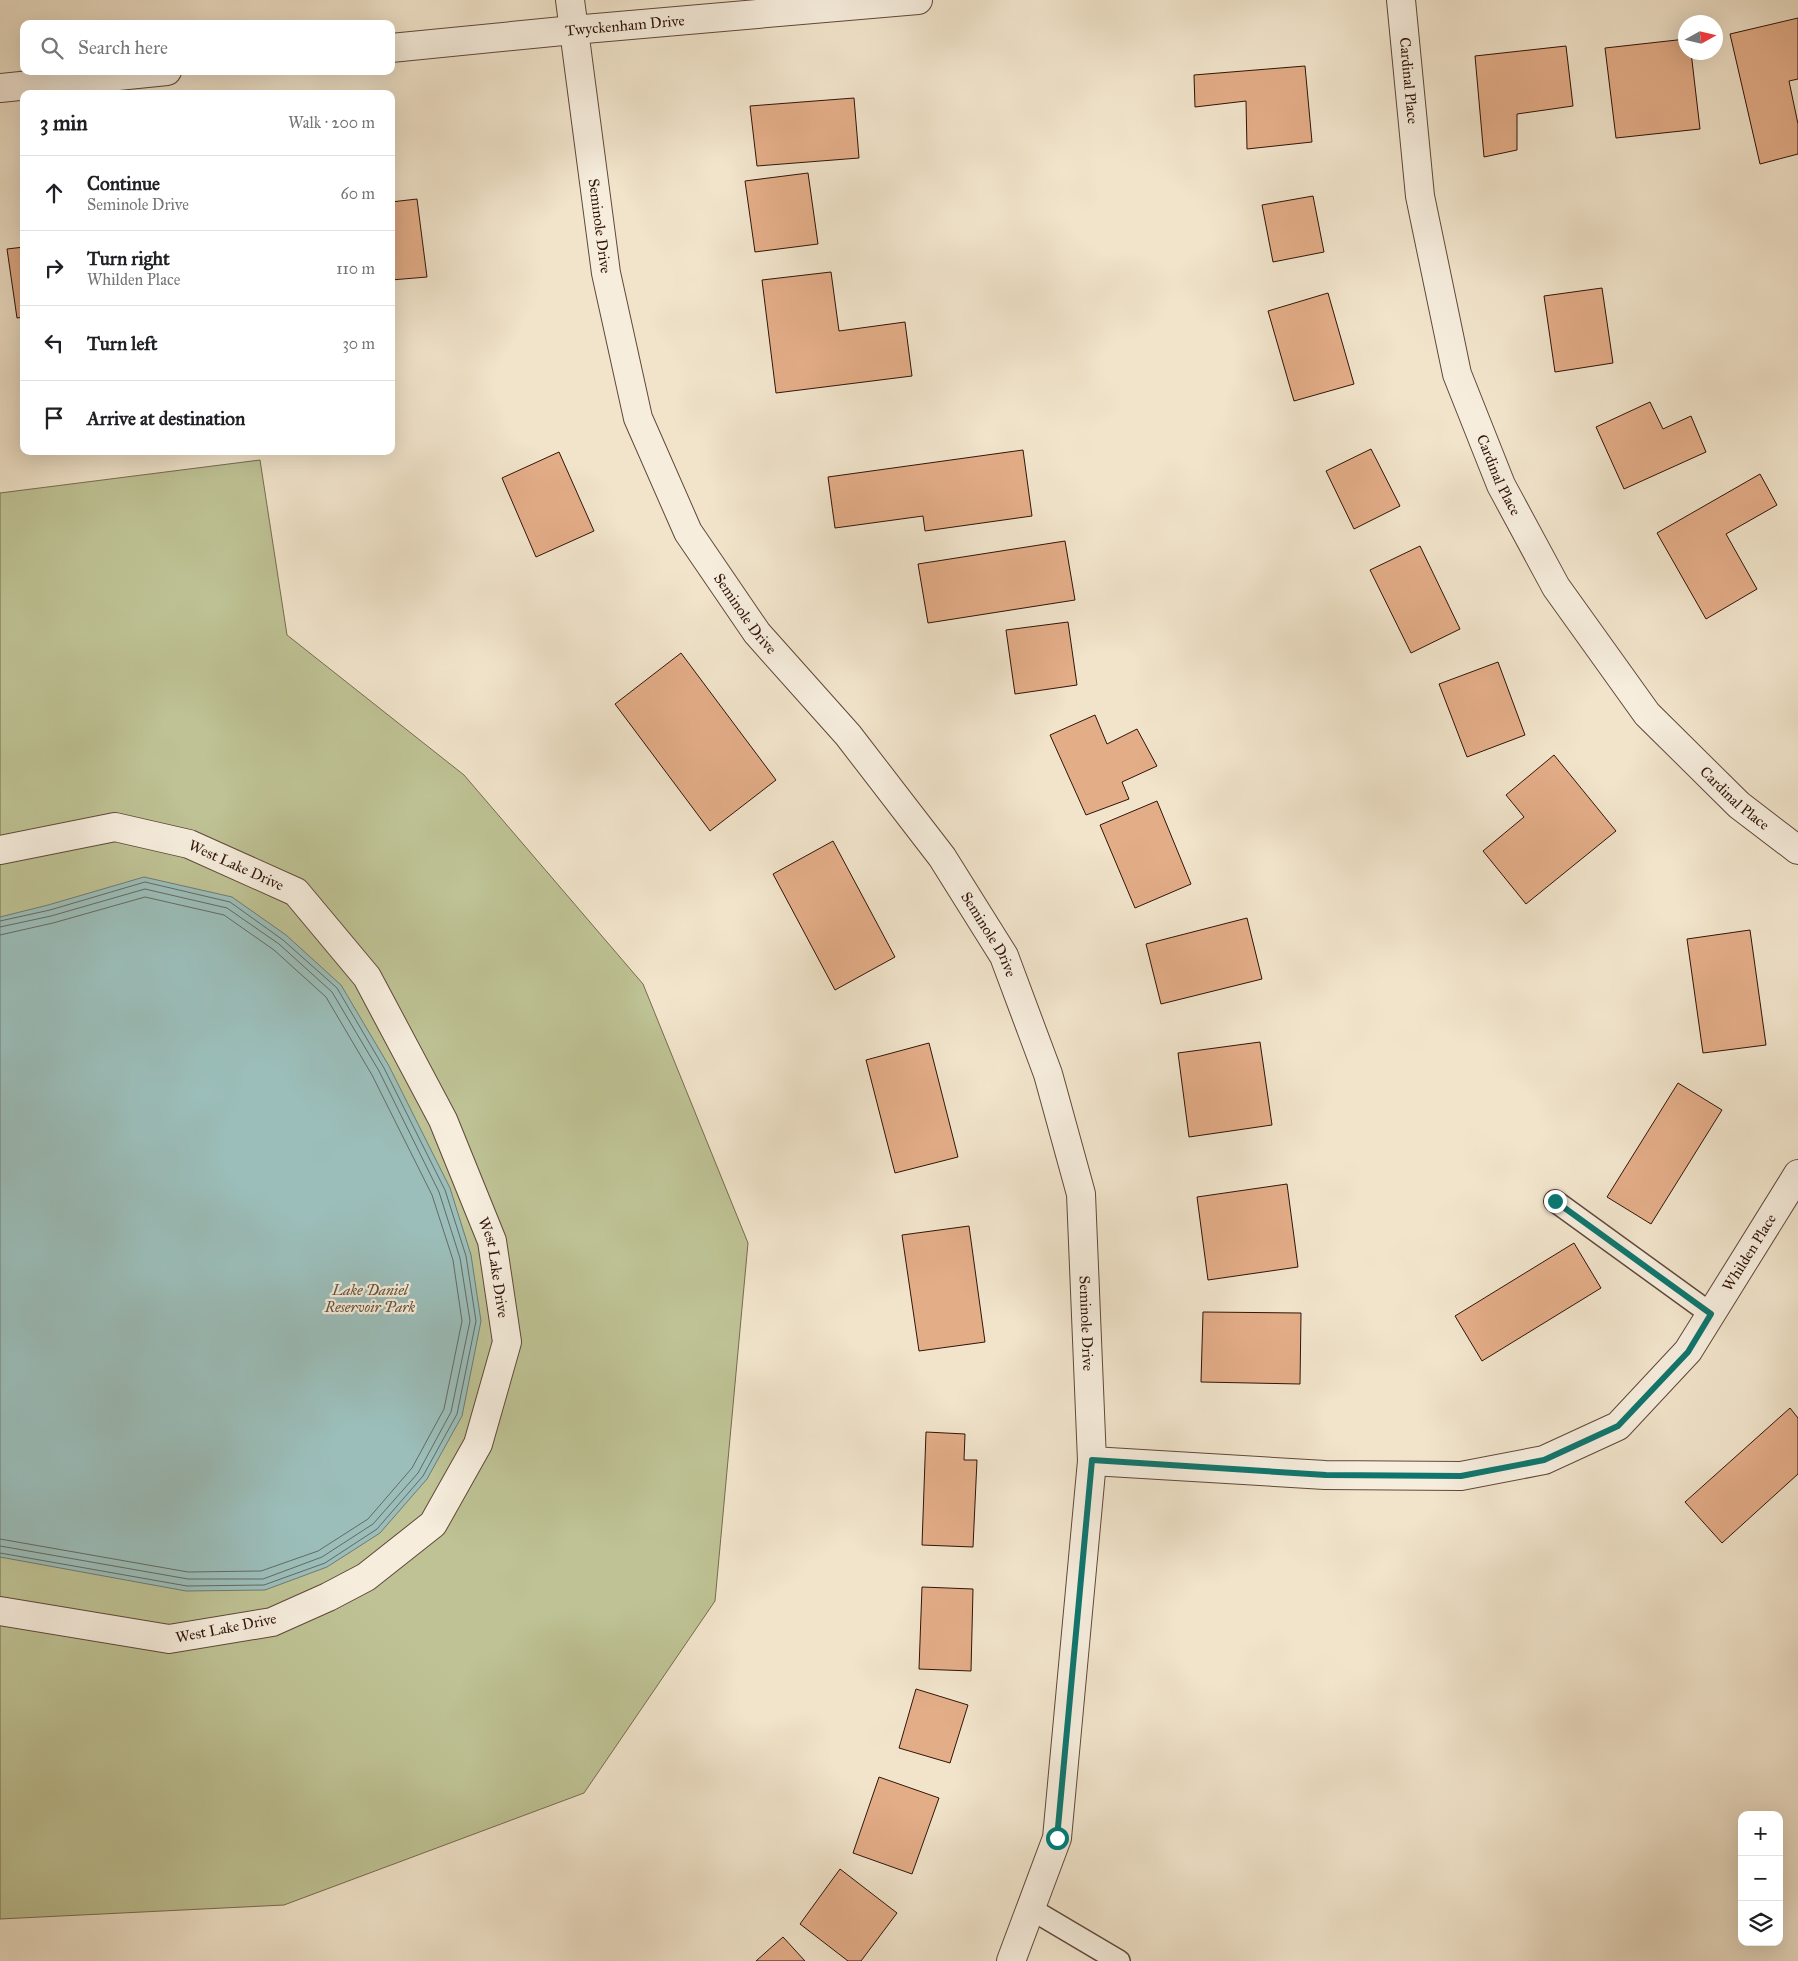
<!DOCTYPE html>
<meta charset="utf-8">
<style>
body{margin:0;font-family:"IM FELL Great Primer",serif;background:#f6f6f6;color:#202124}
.controls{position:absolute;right:15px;bottom:15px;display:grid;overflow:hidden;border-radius:10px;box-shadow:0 5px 20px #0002}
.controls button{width:45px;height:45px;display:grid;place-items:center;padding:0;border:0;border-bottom:1px solid #e0e0e0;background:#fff;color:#202124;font:25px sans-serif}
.compass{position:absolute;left:1678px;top:15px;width:45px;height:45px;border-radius:50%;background:#fff;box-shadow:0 5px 20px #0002;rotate:82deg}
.stop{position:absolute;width:15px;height:15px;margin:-11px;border:4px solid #0f766e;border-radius:50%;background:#fff}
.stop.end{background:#0f766e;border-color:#fff;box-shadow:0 1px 5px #0008}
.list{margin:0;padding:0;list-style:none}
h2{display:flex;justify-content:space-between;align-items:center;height:65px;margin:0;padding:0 20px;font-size:21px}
h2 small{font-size:16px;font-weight:400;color:#757577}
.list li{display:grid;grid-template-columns:32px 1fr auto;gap:15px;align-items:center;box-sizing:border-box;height:75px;padding:0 20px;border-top:1px solid #e0e0e0}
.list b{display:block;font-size:19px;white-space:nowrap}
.list p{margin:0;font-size:16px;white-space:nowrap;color:#757577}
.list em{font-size:16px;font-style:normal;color:#757577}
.icon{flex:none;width:28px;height:28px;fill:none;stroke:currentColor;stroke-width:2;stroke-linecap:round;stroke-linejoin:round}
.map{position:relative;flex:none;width:1798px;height:1961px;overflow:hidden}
.search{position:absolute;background:#fff;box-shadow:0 5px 20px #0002;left:20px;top:20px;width:375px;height:55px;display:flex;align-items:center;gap:12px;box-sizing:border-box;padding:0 18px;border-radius:10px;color:#757577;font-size:19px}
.panel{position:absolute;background:#fff;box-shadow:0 5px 20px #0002;left:20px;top:90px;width:375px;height:365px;border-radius:10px}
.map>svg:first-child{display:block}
.green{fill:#bec294;stroke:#776b4e}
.water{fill:#9bbeba;stroke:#707a73}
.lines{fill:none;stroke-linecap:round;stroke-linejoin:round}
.shore{stroke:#666961;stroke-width:1}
.building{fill:#e3ad88;stroke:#301408}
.service-casing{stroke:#604839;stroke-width:24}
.minor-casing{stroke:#604839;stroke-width:30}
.service{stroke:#f6eddd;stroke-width:21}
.minor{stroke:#f6eddd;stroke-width:28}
.route{stroke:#0f766e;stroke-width:6}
.labels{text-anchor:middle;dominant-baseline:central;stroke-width:4.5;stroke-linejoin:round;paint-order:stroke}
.street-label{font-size:15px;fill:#301408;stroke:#f6eddd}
.park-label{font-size:15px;font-style:italic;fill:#625139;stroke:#f6eddd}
</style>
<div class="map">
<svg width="1798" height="1961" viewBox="0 0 1798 1961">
<rect width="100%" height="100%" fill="#f1e4cb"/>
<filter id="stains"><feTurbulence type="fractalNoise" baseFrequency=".004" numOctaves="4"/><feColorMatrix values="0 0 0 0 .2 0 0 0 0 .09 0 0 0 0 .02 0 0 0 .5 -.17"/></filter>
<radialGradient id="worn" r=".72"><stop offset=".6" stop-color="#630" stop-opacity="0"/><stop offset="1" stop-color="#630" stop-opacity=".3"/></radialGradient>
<path class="green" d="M260,460L287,635L464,775L643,984L748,1243L715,1601L584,1793L284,1905L0,1919V493Z"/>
<path class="water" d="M144,877L232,897L286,935L341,985L389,1066L450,1188L471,1255L481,1321L462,1416L427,1479L380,1533L327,1567L265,1590L186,1591L0,1557V917L48,905Z"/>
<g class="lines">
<g class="shore">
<path d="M0,921L50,910L145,882L230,902L283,940L337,988L384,1068L445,1190L466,1256L476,1321L457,1414L423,1476L377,1529L325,1563L264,1585L187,1586L0,1553"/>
<path d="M0,927L51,916L145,889L227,908L279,944L332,992L379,1071L439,1192L460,1258L470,1321L451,1412L418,1473L373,1524L322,1557L263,1579H188L0,1546"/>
<path d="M0,935L53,923L145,897L224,915L274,950L326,997L372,1075L432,1195L453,1260L462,1321L444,1409L412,1468L368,1519L318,1551L261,1571L188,1572L0,1539"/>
</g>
</g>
<g class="building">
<path d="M1798,18V79L1789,81L1798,124V154L1760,164L1730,34Z"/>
<path d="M1686,39V52H1691L1700,129L1616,138L1605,48Z"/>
<path d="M1566,46L1573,106L1517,114V150L1484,157L1475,56Z"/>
<path d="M1305,66L1312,142L1247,149L1246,101L1195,107L1194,75Z"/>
<path d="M854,98L859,158L757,166L750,106Z"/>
<path d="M808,173L818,244L755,252L745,181Z"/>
<path d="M1313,196L1324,252L1273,262L1262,205Z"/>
<path d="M417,199L427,277L391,280V202Z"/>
<path d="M24,247V317L17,318L7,249Z"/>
<path d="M831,272L839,331L905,322L912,376L776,393L762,280Z"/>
<path d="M1602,288L1613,363L1555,372L1544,296Z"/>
<path d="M1328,293L1354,384L1294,401L1268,311Z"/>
<path d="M1650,402L1663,429L1691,416L1706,452L1624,489L1596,427Z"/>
<path d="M1371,449L1400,506L1354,529L1326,471Z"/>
<path d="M1023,450L1032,516L925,531L923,516L835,528L828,477Z"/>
<path d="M559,452L594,531L536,557L502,478Z"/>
<path d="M1760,474L1777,505L1726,534L1757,589L1706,619L1657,533Z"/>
<path d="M1065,541L1075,600L928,623L918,564Z"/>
<path d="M1420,546L1460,629L1411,653L1370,570Z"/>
<path d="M1068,622L1077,685L1015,694L1006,630Z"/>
<path d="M681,653L776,780L710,831L615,704Z"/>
<path d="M1498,662L1525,735L1467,757L1439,684Z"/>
<path d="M1095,715L1107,744L1137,729L1157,766L1122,782L1129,799L1086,815L1050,735Z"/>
<path d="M1554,755L1616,831L1526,904L1483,851L1524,817L1506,795Z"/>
<path d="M1157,801L1191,884L1135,908L1100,825Z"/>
<path d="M833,841L895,957L835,990L773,874Z"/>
<path d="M1247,918L1262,979L1161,1004L1146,944Z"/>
<path d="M1750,930L1766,1045L1703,1053L1687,939Z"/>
<path d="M1260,1042L1272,1125L1189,1137L1178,1053Z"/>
<path d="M929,1043L958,1157L895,1173L866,1060Z"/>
<path d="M1678,1083L1722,1110L1651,1224L1607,1197Z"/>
<path d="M1287,1184L1298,1267L1208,1280L1197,1197Z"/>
<path d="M969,1226L985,1342L919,1351L902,1235Z"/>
<path d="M1574,1243L1601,1288L1482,1361L1455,1316Z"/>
<path d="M1203,1312L1301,1313L1300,1384L1201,1382Z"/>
<path d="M1790,1408L1798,1418V1474L1722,1543L1685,1502Z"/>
<path d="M926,1432L965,1434L964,1460H977L973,1547L922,1545Z"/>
<path d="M922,1587L973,1589L971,1671L919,1669Z"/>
<path d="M916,1689L968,1705L950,1763L899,1748Z"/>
<path d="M879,1777L939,1798L912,1874L853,1853Z"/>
<path d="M840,1869L897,1913L861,1961H848L800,1924Z"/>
<path d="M783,1937L805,1961H756Z"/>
</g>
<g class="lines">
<defs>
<g id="service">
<path d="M1555,1201L1711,1314"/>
<path d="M1031,1909L1119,1961"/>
</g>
<g id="minor">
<path id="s1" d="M570,0L606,273L638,418L688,532L757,633L848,735L942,857L1004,956L1048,1074L1081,1194L1092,1461L1057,1838L1011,1961"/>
<path id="s2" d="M1401,0L1420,196L1457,374L1501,485L1556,587L1647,714L1739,805L1798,850"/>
<path id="s3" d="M391,48L573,30L918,0"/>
<path d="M0,88L167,71"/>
<path id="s4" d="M0,850L115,827L189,844L296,892L367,977L443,1120L492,1241L507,1342L478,1444L433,1524L366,1577L328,1597L272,1622L169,1639L0,1611"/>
<path id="s5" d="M1092,1461L1325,1475L1461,1476L1544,1460L1618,1426L1688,1351L1798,1174"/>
</g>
</defs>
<use href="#service" class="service-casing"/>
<use href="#minor" class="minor-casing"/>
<use href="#service" class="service"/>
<use href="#minor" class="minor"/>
</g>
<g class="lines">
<path class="route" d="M1057,1838L1092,1460L1326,1475L1461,1476L1544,1460L1618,1426L1688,1352L1711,1314L1555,1201"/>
</g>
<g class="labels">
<g class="street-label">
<text stroke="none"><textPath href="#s3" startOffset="235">Twyckenham Drive</textPath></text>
<text stroke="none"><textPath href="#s2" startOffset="81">Cardinal Place</textPath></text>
<text stroke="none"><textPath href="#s1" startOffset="228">Seminole Drive</textPath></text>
<text stroke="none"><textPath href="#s2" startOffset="488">Cardinal Place</textPath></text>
<text stroke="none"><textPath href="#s1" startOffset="648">Seminole Drive</textPath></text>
<text stroke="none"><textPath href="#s2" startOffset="892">Cardinal Place</textPath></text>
<text stroke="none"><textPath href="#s4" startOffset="245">West Lake Drive</textPath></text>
<text stroke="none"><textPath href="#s1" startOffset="1052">Seminole Drive</textPath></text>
<text stroke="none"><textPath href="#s5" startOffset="754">Whilden Place</textPath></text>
<text stroke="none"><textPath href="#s4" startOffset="740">West Lake Drive</textPath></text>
<text stroke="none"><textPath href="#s1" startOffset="1458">Seminole Drive</textPath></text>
<text transform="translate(226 1628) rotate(-11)">West Lake Drive</text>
</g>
<g class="park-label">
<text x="370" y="1290">Lake Daniel<tspan x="370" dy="17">Reservoir Park</tspan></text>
</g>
</g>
<rect width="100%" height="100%" filter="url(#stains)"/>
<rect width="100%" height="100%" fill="url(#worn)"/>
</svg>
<div class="controls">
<button>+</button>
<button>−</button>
<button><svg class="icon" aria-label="layers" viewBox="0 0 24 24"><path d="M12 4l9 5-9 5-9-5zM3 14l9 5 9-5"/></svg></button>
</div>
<svg class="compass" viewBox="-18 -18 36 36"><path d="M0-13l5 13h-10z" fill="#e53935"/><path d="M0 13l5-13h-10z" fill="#757577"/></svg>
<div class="stop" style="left:1057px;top:1838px"></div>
<div class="stop end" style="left:1555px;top:1201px"></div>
<div class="search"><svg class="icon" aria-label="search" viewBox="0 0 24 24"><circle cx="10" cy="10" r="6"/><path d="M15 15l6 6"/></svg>Search here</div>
<section class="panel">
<h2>3 min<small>Walk · 200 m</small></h2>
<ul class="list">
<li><svg class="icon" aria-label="ahead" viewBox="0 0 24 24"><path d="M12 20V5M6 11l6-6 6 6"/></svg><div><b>Continue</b><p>Seminole Drive</p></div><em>60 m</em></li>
<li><svg class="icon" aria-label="right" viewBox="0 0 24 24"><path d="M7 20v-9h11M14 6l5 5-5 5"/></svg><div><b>Turn right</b><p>Whilden Place</p></div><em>110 m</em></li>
<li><svg class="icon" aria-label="left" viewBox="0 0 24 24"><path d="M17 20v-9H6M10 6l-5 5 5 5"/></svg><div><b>Turn left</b></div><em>30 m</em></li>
<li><svg class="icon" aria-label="arrive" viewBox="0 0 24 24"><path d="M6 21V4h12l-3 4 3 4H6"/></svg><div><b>Arrive at destination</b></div></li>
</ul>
</section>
</div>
